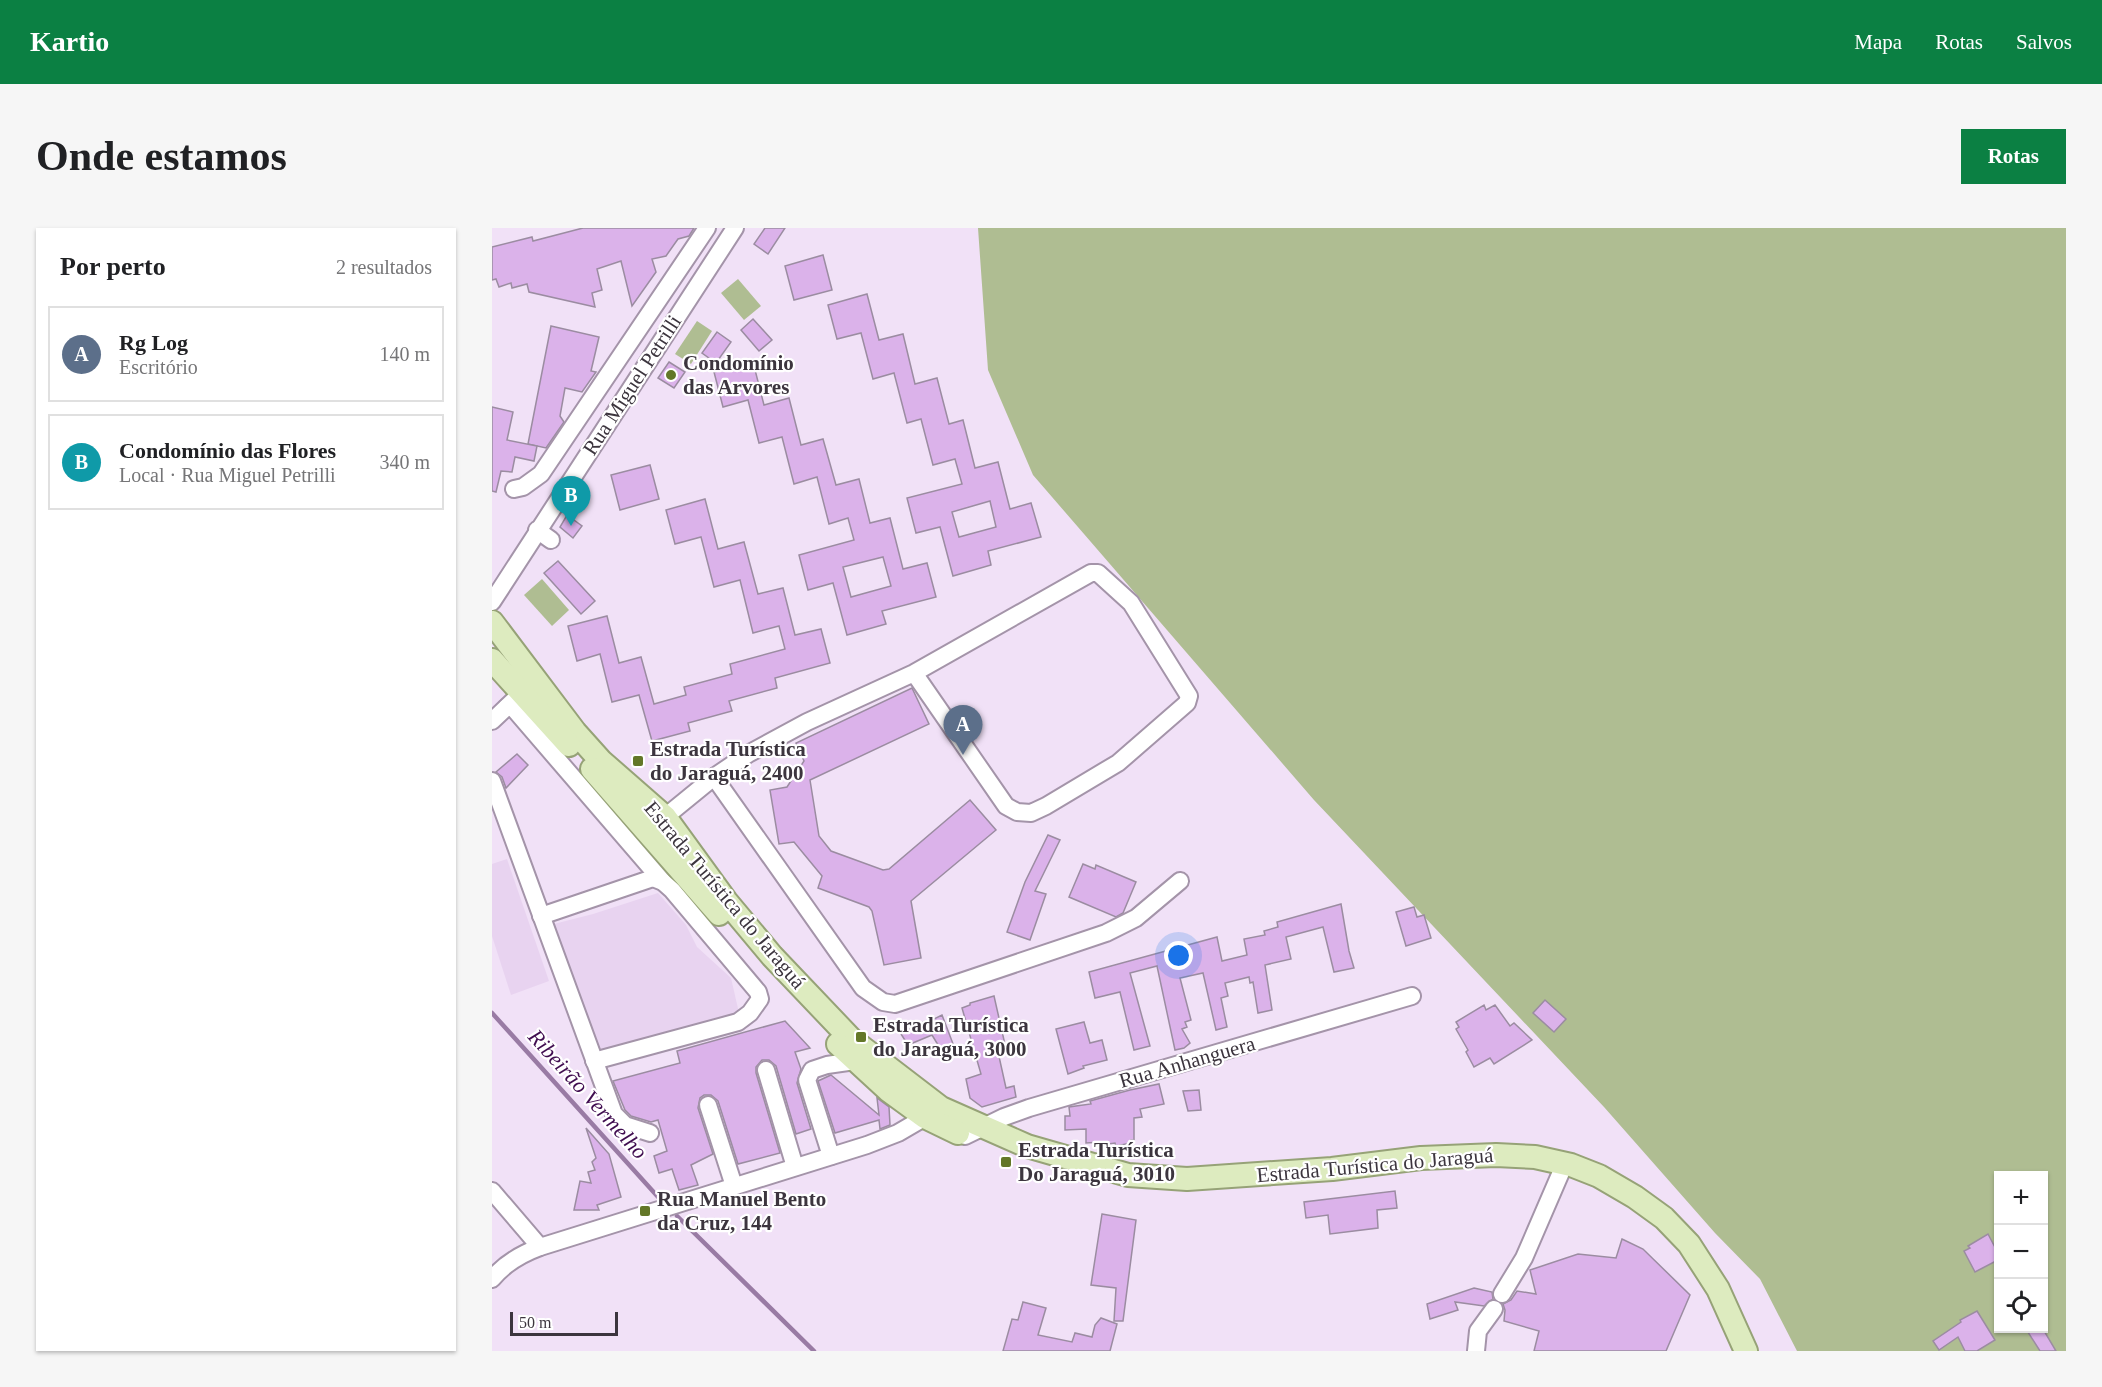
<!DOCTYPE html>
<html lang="pt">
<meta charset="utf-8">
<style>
body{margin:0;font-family:Georgia,serif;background:#f6f6f6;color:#202124}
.controls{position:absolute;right:18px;bottom:18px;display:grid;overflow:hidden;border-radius:0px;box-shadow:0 2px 4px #0004}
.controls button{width:54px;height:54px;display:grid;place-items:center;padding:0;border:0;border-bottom:2px solid #e0e0e0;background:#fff;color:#202124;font:30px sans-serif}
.scale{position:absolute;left:18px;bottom:15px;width:108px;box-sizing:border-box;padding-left:6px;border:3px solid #3c353e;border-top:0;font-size:16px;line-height:21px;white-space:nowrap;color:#3c353e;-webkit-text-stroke:4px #fff;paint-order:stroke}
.you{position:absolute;left:687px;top:728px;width:21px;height:21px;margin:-15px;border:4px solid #fff;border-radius:50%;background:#1a73e8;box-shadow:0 0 0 9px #1a73e833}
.badge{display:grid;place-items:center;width:39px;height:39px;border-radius:50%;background:#0b8043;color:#fff;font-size:20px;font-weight:700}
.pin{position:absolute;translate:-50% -50px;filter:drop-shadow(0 2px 3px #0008)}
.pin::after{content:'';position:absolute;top:32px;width:21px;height:18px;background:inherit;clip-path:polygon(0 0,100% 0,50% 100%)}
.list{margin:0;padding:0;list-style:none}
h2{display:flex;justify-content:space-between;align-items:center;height:78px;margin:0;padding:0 24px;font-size:26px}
h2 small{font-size:20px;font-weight:400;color:#757577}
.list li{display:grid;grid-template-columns:39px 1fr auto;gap:18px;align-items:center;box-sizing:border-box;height:96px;margin:0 12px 12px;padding:0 12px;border:2px solid #e0e0e0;border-radius:0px}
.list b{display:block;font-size:22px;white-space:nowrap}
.list p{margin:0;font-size:20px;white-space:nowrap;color:#757577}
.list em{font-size:20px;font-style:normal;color:#757577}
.icon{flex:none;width:33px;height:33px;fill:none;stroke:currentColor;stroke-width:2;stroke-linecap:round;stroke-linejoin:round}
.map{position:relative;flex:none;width:1574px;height:1123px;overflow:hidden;border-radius:0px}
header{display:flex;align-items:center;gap:36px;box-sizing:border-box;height:84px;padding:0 30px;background:#0b8043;color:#fff}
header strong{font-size:28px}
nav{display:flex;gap:33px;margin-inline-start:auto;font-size:21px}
.intro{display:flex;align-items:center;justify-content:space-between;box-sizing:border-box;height:144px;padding:0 36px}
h1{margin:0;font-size:42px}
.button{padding:15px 27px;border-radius:0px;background:#0b8043;color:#fff;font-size:21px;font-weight:700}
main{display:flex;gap:36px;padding:0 36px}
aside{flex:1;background:#fff;border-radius:0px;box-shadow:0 2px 4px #0004}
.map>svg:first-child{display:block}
.built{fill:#e8d3f0}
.green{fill:#afbd92;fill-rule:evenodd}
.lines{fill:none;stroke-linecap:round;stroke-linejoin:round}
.stream{stroke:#997ba4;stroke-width:4.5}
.building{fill:#dbb2ea;stroke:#9b8ca1;stroke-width:1.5;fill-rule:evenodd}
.minor-casing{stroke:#a494a9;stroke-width:20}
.major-casing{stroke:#96a277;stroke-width:26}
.minor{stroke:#fff;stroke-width:16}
.major{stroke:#ddebbf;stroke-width:22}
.poi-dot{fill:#637728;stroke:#fff;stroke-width:2}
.labels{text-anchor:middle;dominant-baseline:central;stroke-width:4.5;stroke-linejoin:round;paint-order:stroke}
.poi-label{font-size:21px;font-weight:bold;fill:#3c353e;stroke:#fff;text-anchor:start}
.street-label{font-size:21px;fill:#3c353e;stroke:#fff}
.water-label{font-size:22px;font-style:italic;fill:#400d50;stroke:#fff}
</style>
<header>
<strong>Kartio</strong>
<nav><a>Mapa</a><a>Rotas</a><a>Salvos</a></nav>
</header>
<div class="intro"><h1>Onde estamos</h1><a class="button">Rotas</a></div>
<main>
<aside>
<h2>Por perto<small>2 resultados</small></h2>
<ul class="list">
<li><span class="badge" style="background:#5c6f8a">A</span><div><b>Rg Log</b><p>Escritório</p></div><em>140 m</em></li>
<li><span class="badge" style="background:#0f9aa8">B</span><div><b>Condomínio das Flores</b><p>Local · Rua Miguel Petrilli</p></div><em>340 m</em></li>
</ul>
</aside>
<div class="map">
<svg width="1574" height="1123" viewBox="0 0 1574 1123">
<rect width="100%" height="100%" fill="#f1e1f7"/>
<g class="built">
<path d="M15,631L57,753L19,767L0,708V636Z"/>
<path d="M166,665L194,697L205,719L239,750L247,785L167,807L108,826L58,697L101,686Z"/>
</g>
<g class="green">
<path d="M486,0H1574V1123H1305L1268,1051L1223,1005L1112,879L822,572L541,247L496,142ZM1506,948H1552V1100H1506Z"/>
<path d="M246,51L269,78L252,92L229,65Z"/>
<path d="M205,93L220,103L199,136L183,126Z"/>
<path d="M50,351L77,382L60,398L32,367Z"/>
</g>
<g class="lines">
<g class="stream">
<path d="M0,785L167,970"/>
<path d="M185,988L322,1123"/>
</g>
</g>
<g class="building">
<path d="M91,0H202L197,8L186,11L174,28L160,31L164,44L140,78L129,33L105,41L110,62L100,65L103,79L37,64L35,56L20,60L19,55L7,59L4,51L0,52V19L40,9L41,13Z"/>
<path d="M273,0H293L276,26L262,16Z"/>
<path d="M331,27L340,62L302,72L293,38Z"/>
<path d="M375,66L387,112L411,106L423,156L445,150L457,196L471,192L483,240L506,234L518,281L539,275L549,309L496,323L499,337L461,348L448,299L424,305L415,270L470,256L463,231L441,237L429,191L415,195L402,145L381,151L369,105L345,111L336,77ZM498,273L504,299L467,309L460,284Z"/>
<path d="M261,91L280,112L267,123L249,102Z"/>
<path d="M59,98L107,109L99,143L104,144L90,164L73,160L68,188L72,194L54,220L36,216Z"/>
<path d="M225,104L239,114L224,135L210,125Z"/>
<path d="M177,134L193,144L182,160L166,150Z"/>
<path d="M261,134L272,177L297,170L309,217L331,211L344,257L367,251L378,295L398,290L411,341L435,335L444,369L390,383L394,396L355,407L341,355L316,362L307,327L362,312L356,290L337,296L325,249L302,256L290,209L267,215L256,172L231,179L222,144ZM391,329L399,358L359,369L351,339Z"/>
<path d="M0,179L21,184L15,212L45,218L42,233L23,229L20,244L9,243L4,264L0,263Z"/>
<path d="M158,237L167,271L128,282L119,247Z"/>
<path d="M213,271L226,321L252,314L266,366L291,360L303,407L329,401L338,435L283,450L285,460L237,473L240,483L196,495L198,503L160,513L147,467L120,474L108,426L85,433L76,398L115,388L127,435L149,429L162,476L194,467L192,459L240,446L238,436L293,421L287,398L261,405L248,352L222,359L209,309L183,316L174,282Z"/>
<path d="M75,287L90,298L81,310L68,299Z"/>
<path d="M66,333L103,373L89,386L52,345Z"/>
<path d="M420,460L437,496L318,552L327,608L339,623L391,642L397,641L478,572L504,602L419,673L429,730L392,737L380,683L377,679L326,660L330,648L302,614L287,616L278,562L295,559L312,533L304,515Z"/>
<path d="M25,526L36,537L14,560L10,549L4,544Z"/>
<path d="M556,607L568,612L543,663L554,666L538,712L515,704L533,654Z"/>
<path d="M591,636L603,641L604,637L644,654L631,685L624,689L577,669Z"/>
<path d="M849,676L857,723L862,740L842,744L831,699L794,709L799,731L773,737L780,782L766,785L761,754L758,755L757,749L733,755L736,768L729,770L735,799L724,802L711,745L688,750L699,792L693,794L695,799L690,801L698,815L692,820L683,822L665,738L638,745L658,818L642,822L628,764L603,770L597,744L725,709L730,733L755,727L752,711L773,707L772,703L786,699L785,694Z"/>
<path d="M922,679L925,689L932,687L939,710L914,718L904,684Z"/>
<path d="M502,768L514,821L506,824L514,860L522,858L524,869L490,879L478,870L474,851L489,846L470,780L478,777V775Z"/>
<path d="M1053,772L1074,791L1062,804L1041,785Z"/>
<path d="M992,777L994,782L1003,777L1018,798L1022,795L1040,812L1002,836L998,830L982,839L974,824L976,822L964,801L967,799L964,794Z"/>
<path d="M450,787L463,821L451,825L440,807L416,817L409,806L433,793L434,795Z"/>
<path d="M293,793L318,820L303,824L309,841L305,855L319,901L304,906L284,838L277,832H270L264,839V845L288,925L246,936L226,873L219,867H212L208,870L206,880L221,926L199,937L206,957L187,962L180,941L167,945L162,928L175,923L166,892L159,894L139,888L133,882L121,853L188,835L185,823Z"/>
<path d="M592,794L598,815L610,812L615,832L591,838L592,840L576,846L564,801Z"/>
<path d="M339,847L387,887L385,870L397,879L398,897L388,901L387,892L343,905L326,853Z"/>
<path d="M667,856L672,876L648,881L650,889L642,890V912H639V915L624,918L623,915L609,917V914L594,915V901L573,902V888H578L577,879L599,876L598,873L638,862Z"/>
<path d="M707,862L709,882L696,883L691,863Z"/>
<path d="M94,900L117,926L129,969L105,977L107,982H82L88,953L99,955L96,944L103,942L100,934L104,930Z"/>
<path d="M903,963L905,980L885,982L886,1000L838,1006L836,987L814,990L812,974Z"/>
<path d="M610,986L644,992L631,1093H622L624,1060L599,1057Z"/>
<path d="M1496,1006L1506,1025V1032L1483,1044L1472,1023L1478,1020L1476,1018Z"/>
<path d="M1130,1011L1151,1021L1198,1067L1174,1123H1042L1047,1103L1012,1093L1013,1082L1011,1076L1019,1072L1025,1063L1044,1066L1038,1042L1086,1026L1124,1030Z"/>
<path d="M982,1060L1000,1064L1001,1071L992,1078L963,1074L966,1082L938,1091L935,1076Z"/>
<path d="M531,1074L554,1080L546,1107L580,1114L583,1105L600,1109L603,1097L609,1090L625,1096L618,1123H511L520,1091L526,1092Z"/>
<path d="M1485,1083L1503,1112L1485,1123H1473L1466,1109L1447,1122L1441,1113L1469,1094L1468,1092Z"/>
<path d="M1534,1101H1551L1564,1123H1548Z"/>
</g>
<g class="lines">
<defs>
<g id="minor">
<path d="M22,261L31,259L49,246L215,0"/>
<path d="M45,302L59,312"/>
<path d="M0,374L243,0"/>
<path d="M15,479L22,481L171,654"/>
<path d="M0,493L21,473"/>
<path d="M222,549L371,760L391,774L403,776L614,705L644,690L688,653"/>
<path d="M0,553L122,886L133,897L158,905"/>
<path d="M173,589L222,549L256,526L315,494L422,445L599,345H606L639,375L697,468L695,475L626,535L554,578L539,585L525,584L514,578L422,445"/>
<path d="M49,688L161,650L171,654L180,662L266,764L268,771L258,785L246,794L102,833"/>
<path d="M274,842L303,939"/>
<path d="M216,877L242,958"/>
<path d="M473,908L512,889L537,880L920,768"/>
<path d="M339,928L315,852L320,842L335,837L363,833"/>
<path d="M0,963L48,1019"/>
<path d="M0,1051C13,1035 29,1026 48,1019L375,917L406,905L442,884"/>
<path d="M1010,1066L1032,1030L1073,935"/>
<path d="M984,1123L986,1103L1002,1081"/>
</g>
<g id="major">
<path d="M0,394L83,504L109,533L173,589L234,673L280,728L359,811L449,880L535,918L636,947L695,951L840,941L929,930L1004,927L1043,929L1079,937L1107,948L1143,969L1172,990L1197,1016L1226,1061L1254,1123"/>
<path d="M0,432L77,517"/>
<path d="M100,541L227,686"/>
<path d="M346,816L396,862L433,889L466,905"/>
</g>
</defs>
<use href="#minor" class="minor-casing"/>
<use href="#major" class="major-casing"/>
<use href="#minor" class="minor"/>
<use href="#major" class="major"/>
</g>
<g class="poi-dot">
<circle cx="179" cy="147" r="6"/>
<rect x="140" y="527" width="12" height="12" rx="3"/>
<rect x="363" y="803" width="12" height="12" rx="3"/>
<rect x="508" y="928" width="12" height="12" rx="3"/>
<rect x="147" y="977" width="12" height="12" rx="3"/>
</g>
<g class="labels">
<g class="poi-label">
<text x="191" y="135">Condomínio<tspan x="191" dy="24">das Arvores</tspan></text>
<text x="158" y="521">Estrada Turística<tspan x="158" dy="24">do Jaraguá, 2400</tspan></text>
<text x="381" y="797">Estrada Turística<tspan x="381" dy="24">do Jaraguá, 3000</tspan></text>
<text x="526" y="922">Estrada Turística<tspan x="526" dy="24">Do Jaraguá, 3010</tspan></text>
<text x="165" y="971">Rua Manuel Bento<tspan x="165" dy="24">da Cruz, 144</tspan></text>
</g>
<g class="street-label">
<text transform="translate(140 157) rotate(-57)">Rua Miguel Petrilli</text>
<text transform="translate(233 667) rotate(50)">Estrada Turística do Jaraguá</text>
<text transform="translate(695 834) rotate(-16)">Rua Anhanguera</text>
<text transform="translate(883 937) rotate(-5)">Estrada Turística do Jaraguá</text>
</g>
<g class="water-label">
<text transform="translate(96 866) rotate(48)">Ribeirão Vermelho</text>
</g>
</g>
</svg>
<div class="controls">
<button>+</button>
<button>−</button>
<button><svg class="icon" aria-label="locate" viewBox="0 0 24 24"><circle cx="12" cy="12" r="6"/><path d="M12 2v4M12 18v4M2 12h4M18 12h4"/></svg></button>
</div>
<div class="scale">50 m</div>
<div class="you"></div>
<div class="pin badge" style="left:471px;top:527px;background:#5c6f8a">A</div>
<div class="pin badge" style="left:79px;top:298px;background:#0f9aa8">B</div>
</div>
</main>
